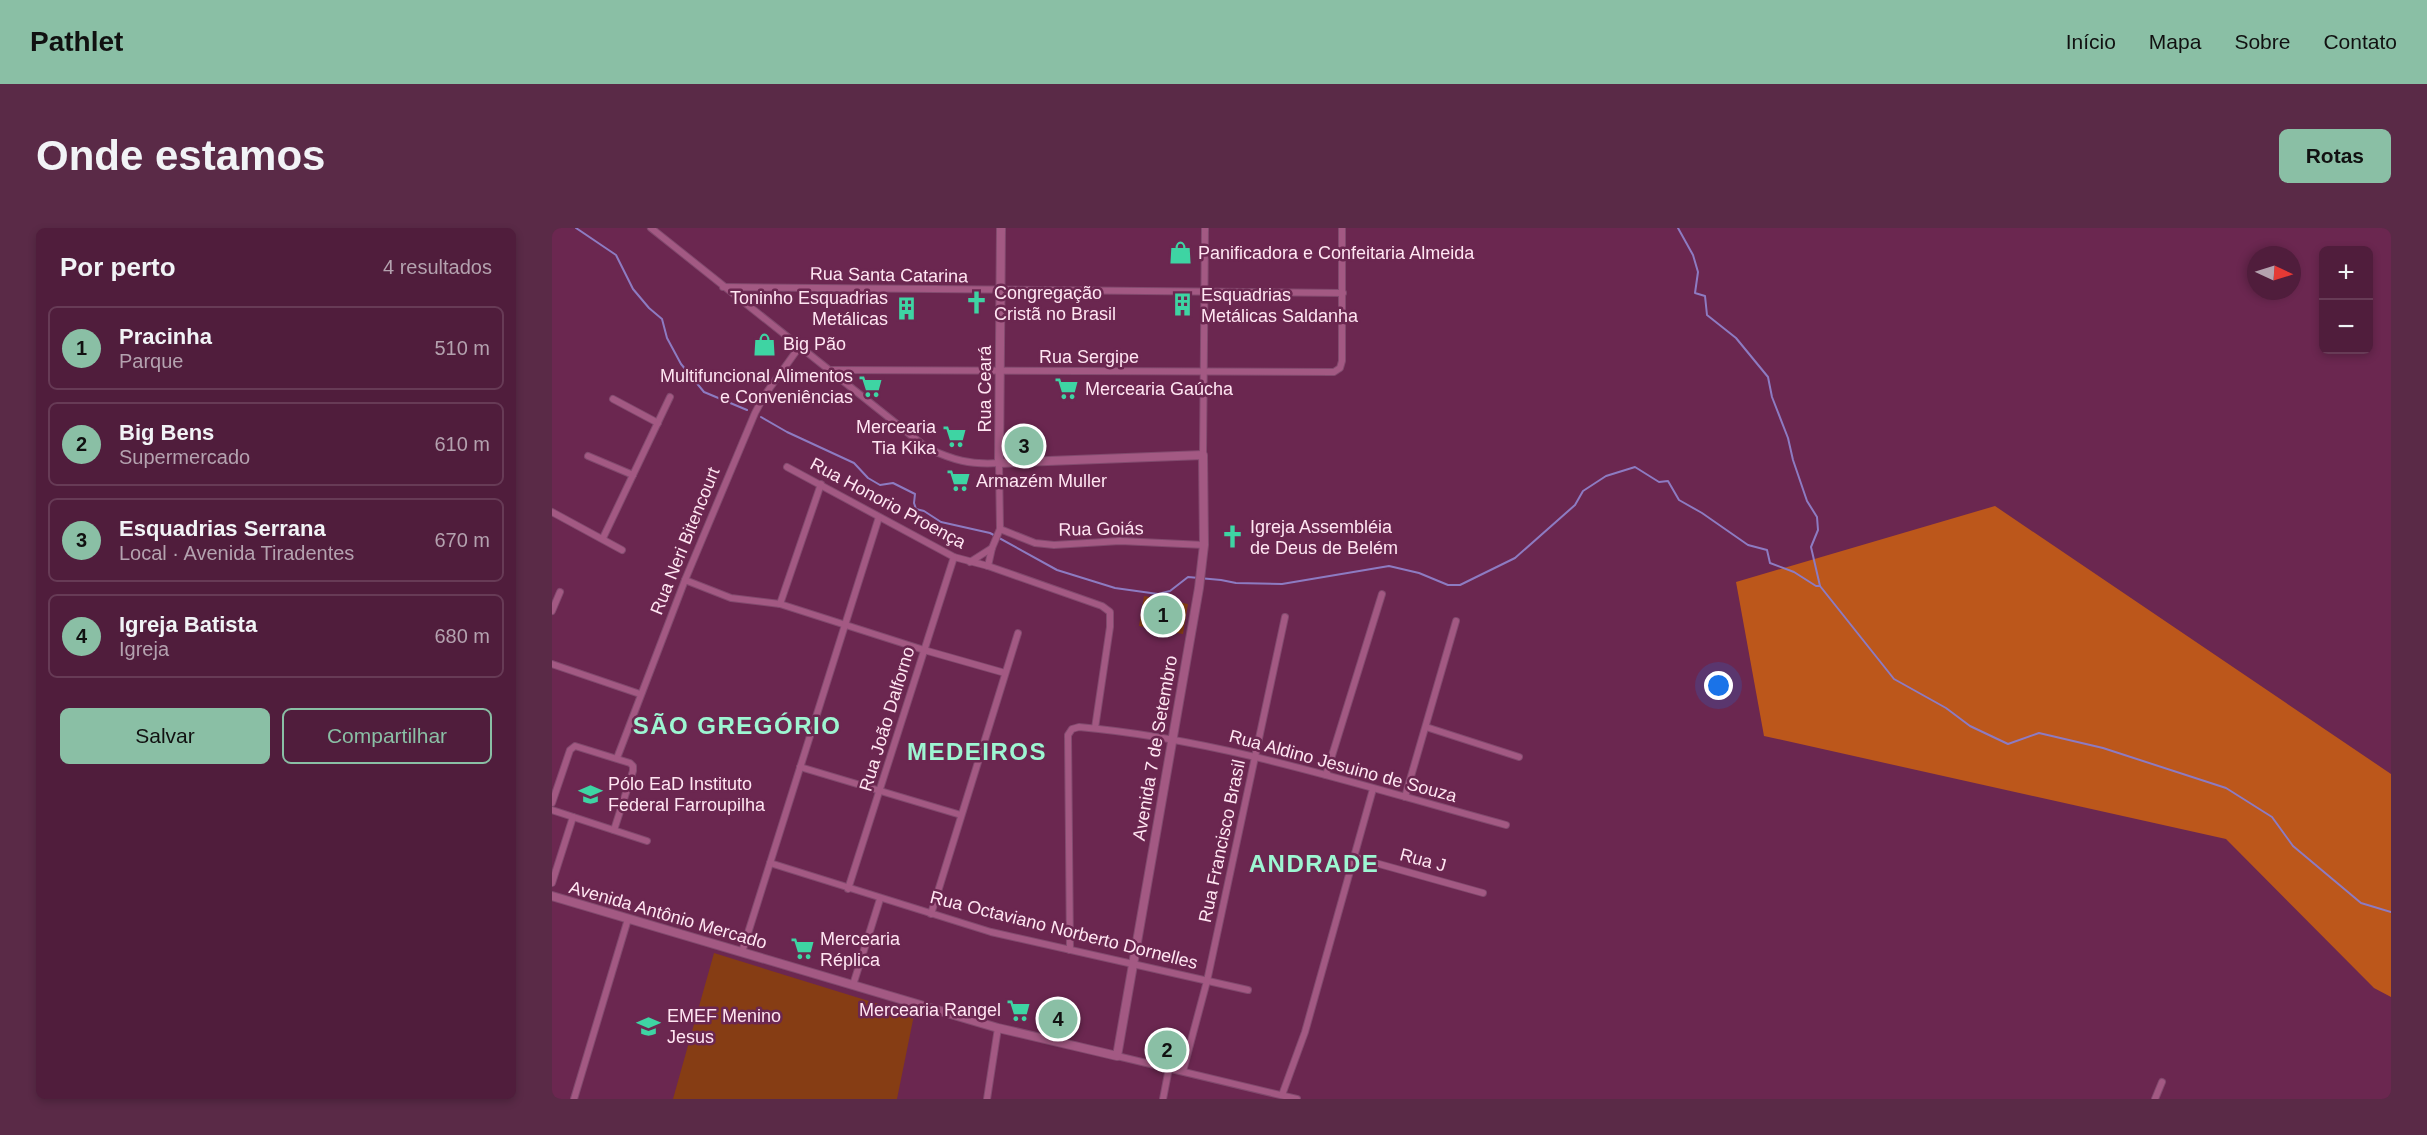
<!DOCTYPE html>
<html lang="pt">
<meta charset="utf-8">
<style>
body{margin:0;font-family:Arial,sans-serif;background:#5a2a47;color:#f1f3f6}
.controls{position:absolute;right:18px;top:18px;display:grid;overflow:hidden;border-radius:9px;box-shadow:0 3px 9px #0003}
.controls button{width:54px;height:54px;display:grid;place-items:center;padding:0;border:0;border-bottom:2px solid #673b56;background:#501d3c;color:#f1f3f6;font:30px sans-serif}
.compass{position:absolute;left:1695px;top:18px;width:54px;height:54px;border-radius:50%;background:#501d3c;box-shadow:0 3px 9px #0003;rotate:94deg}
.you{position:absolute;left:1167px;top:458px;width:21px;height:21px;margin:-15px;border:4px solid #fff;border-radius:50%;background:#1a73e8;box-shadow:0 0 0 9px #1a73e833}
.badge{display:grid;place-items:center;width:39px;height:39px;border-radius:50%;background:#8abfa5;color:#111;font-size:20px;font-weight:700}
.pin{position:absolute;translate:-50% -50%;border:3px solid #fff;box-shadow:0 2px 6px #0006}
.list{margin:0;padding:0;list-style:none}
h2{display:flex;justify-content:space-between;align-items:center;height:78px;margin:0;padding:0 24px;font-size:26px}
h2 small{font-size:20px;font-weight:400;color:#b4a2af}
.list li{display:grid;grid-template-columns:39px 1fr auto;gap:18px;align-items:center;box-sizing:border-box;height:84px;margin:0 12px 12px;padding:0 12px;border:2px solid #673b56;border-radius:9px}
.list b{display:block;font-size:22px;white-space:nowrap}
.list p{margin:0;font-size:20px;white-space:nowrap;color:#b4a2af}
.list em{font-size:20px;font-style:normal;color:#b4a2af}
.actions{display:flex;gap:12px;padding:18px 24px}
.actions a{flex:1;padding:14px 0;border:2px solid #8abfa5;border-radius:9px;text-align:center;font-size:21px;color:#8abfa5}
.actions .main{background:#8abfa5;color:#111}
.map{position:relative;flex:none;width:1839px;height:871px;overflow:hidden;border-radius:9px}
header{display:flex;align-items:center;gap:36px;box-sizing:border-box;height:84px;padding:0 30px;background:#8abfa5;color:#111}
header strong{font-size:28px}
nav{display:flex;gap:33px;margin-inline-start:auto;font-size:21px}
.intro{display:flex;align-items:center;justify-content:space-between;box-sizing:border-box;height:144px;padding:0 36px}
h1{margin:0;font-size:42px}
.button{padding:15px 27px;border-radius:9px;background:#8abfa5;color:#111;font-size:21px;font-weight:700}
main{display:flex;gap:36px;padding:0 36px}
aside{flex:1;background:#501d3c;border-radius:9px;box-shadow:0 3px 9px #0003}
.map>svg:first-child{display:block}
.green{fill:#863d14}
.forest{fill:#bc571b}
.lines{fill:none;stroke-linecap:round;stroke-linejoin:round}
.stream{stroke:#8d7bc2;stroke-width:2}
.minor-casing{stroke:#824a6e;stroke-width:8}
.tertiary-casing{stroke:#824a6e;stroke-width:10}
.minor{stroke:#a35983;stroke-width:6}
.tertiary{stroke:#a35983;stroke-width:8}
.labels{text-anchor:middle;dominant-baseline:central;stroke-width:5;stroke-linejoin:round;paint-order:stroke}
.poi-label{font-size:18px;fill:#ffe5f2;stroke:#6b2750;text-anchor:start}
.street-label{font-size:18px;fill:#ffe5f2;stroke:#6b2750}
.district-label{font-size:24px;font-weight:bold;letter-spacing:1.5px;fill:#9df6d2;stroke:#6b2750}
</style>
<header>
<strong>Pathlet</strong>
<nav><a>Início</a><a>Mapa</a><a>Sobre</a><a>Contato</a></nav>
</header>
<div class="intro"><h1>Onde estamos</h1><a class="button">Rotas</a></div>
<main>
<aside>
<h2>Por perto<small>4 resultados</small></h2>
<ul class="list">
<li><span class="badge">1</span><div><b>Pracinha</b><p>Parque</p></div><em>510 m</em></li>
<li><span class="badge">2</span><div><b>Big Bens</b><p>Supermercado</p></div><em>610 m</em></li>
<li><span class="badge">3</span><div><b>Esquadrias Serrana</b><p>Local · Avenida Tiradentes</p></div><em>670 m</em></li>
<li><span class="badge">4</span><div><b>Igreja Batista</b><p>Igreja</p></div><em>680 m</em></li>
</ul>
<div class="actions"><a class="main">Salvar</a><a>Compartilhar</a></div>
</aside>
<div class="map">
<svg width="1839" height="871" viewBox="0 0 1839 871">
<rect width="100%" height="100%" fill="#6b2750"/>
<g class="green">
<path d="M592,368L636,376L631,406L587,398Z"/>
<path d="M162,725L362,787L345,871H121Z"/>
</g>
<path class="forest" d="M1443,278L1839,546V769L1822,760L1674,611L1212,508L1184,354Z"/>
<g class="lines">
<g class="stream">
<path d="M24,0L64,27L81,61L97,80L110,91L115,110L129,136L152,164L195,182"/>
<path d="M1126,0L1141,27L1146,44L1143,65L1153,68L1155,87L1184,110L1216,149L1220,169L1236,210L1241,232L1255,273L1265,289L1266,302L1259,319L1268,358"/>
<path d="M209,189L235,204L302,235L316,250L328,257L341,255L363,266L362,275L364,281L372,283L389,294L438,305L505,342L563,360L606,366L618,363L636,349L669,352L684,355L730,356L837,338L867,345L896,357H908L963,330L1023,277L1031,263L1054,248L1083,239L1107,254L1116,253L1127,272L1150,285L1196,317L1215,322L1218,335L1242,344L1264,358H1268"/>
<path d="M1268,358L1342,451L1394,480L1418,498L1456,516L1487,505L1551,520L1674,560L1720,589L1741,618L1809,675L1839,684"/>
</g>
<defs>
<g id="minor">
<path d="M99,0L375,220C401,232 418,237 447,235L448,301L440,320L436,338"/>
<path d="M171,59L791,65"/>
<path d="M279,142L782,144L788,140L790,133V0"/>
<path d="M61,171L106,195"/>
<path d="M651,227L653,0"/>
<path d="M36,228L81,247"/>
<path d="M235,239L402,329L436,338L550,378L558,384V399L543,500"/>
<path d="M0,284L70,322"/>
<path d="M448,301L483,315L502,317L568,313L652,317"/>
<path d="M51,310L118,169"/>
<path d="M418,334L440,320"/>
<path d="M133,352L179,370L228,376L372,422L453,445"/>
<path d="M228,376L269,256"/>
<path d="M0,383L8,364"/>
<path d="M0,436L88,466"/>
<path d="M874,499L967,529"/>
<path d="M65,530L133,352L203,185L212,168L248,118"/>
<path d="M248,539L409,587"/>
<path d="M774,547L830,366"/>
<path d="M853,569L904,393"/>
<path d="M0,575L18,522L23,518L78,535L81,538V543L62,602"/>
<path d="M0,582L95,613"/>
<path d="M802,629L931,665"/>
<path d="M218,635L439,704L696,762"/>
<path d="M0,655L21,589"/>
<path d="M296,661L402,329"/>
<path d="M379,686L466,405"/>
<path d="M518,722L516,507L520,501L527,499C673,512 813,559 954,597"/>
<path d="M190,724L327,289"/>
<path d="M301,757L328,671"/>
<path d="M565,828L745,871"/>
<path d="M631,843L655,753L733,389"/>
<path d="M730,867L753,804L821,561"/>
<path d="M22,871L76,691"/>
<path d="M435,871L446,800"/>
<path d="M611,871L617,840"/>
<path d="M1603,871L1610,854"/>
</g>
<path id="tertiary" d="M0,668L446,800L565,828L647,360L652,317L651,227L447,235L449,0"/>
</defs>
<use href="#minor" class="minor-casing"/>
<use href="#tertiary" class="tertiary-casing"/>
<use href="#minor" class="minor"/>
<use href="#tertiary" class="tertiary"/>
</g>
<defs>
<symbol id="shop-bare" viewBox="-9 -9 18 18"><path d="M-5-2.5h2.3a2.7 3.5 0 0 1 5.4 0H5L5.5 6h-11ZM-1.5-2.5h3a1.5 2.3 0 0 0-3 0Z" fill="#3ed4a3" stroke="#6b2750" stroke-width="2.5" paint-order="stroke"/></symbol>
<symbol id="church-bare" viewBox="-9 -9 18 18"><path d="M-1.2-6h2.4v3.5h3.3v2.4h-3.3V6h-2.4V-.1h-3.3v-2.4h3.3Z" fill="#3ed4a3" stroke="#6b2750" stroke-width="2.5" paint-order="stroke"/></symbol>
<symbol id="building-bare" viewBox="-9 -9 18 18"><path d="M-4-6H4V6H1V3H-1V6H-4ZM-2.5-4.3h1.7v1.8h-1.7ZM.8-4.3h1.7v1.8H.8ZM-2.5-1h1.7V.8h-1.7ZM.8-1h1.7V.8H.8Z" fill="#3ed4a3" stroke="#6b2750" stroke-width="2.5" paint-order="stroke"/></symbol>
<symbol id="supermarket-bare" viewBox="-9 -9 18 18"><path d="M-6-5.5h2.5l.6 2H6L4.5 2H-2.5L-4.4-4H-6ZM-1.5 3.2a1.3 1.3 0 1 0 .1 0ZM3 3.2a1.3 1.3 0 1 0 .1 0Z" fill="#3ed4a3" stroke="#6b2750" stroke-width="2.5" paint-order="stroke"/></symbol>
<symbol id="university-bare" viewBox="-9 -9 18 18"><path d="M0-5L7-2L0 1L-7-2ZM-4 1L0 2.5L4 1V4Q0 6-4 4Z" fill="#3ed4a3" stroke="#6b2750" stroke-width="2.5" paint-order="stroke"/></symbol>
<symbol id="school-bare" viewBox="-9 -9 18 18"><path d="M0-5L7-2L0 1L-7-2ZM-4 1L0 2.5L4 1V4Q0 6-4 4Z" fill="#3ed4a3" stroke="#6b2750" stroke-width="2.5" paint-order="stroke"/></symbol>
</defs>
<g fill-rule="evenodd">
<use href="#shop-bare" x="612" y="8" width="33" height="33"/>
<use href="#church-bare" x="408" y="58" width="33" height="33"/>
<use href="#building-bare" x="614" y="60" width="33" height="33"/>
<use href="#building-bare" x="338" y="64" width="33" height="33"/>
<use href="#shop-bare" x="196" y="100" width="33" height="33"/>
<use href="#supermarket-bare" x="302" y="142" width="33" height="33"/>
<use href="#supermarket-bare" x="498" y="144" width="33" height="33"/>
<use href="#supermarket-bare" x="386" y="192" width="33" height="33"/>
<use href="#supermarket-bare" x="390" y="236" width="33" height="33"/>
<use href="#church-bare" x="664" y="292" width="33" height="33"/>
<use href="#university-bare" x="22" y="550" width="33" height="33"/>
<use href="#supermarket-bare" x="234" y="704" width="33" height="33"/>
<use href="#supermarket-bare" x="450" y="766" width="33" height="33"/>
<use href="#school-bare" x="80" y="782" width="33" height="33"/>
</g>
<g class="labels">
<g class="poi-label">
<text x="646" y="25">Panificadora e Confeitaria Almeida</text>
<text x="442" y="65">Congregação<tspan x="442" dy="21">Cristã no Brasil</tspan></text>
<text x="649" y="67">Esquadrias<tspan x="649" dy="21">Metálicas Saldanha</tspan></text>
<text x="336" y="70" text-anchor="end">Toninho Esquadrias<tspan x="336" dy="21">Metálicas</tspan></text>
<text x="231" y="116">Big Pão</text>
<text x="301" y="148" text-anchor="end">Multifuncional Alimentos<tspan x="301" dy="21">e Conveniências</tspan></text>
<text x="533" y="161">Mercearia Gaúcha</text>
<text x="384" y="199" text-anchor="end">Mercearia<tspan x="384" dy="21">Tia Kika</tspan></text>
<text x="424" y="253">Armazém Muller</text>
<text x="698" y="299">Igreja Assembléia<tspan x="698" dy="21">de Deus de Belém</tspan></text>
<text x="56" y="556">Pólo EaD Instituto<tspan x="56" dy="21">Federal Farroupilha</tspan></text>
<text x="268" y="711">Mercearia<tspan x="268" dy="21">Réplica</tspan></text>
<text x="449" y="782" text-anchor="end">Mercearia Rangel</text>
<text x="115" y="788">EMEF Menino<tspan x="115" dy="21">Jesus</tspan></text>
</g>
<g class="street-label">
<text transform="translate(337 47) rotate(1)">Rua Santa Catarina</text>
<text x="537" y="129">Rua Sergipe</text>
<text transform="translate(433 161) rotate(-90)">Rua Ceará</text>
<text transform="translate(336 275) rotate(28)">Rua Honorio Proença</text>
<text transform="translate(549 301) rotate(-1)">Rua Goiás</text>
<text transform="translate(133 313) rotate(-68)">Rua Neri Bitencourt</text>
<text transform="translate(335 491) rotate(-73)">Rua João Dalforno</text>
<text transform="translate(603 520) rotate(-80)">Avenida 7 de Setembro</text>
<text transform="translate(791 538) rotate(15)">Rua Aldino Jesuino de Souza</text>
<text transform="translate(670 613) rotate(-78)">Rua Francisco Brasil</text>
<text transform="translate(871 632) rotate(15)">Rua J</text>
<text transform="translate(116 687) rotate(16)">Avenida Antônio Mercado</text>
<text transform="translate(512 702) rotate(14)">Rua Octaviano Norberto Dornelles</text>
</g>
<g class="district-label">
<text x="185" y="497">SÃO GREGÓRIO</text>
<text x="425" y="523">MEDEIROS</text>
<text x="762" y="635">ANDRADE</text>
</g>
</g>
</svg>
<div class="controls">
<button>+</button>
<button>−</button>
</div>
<svg class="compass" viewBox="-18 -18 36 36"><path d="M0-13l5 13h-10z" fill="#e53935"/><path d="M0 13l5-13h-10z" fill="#b4a2af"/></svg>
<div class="you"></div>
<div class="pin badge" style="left:611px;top:387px">1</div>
<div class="pin badge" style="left:615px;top:822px">2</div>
<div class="pin badge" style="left:472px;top:218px">3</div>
<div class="pin badge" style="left:506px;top:791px">4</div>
</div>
</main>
